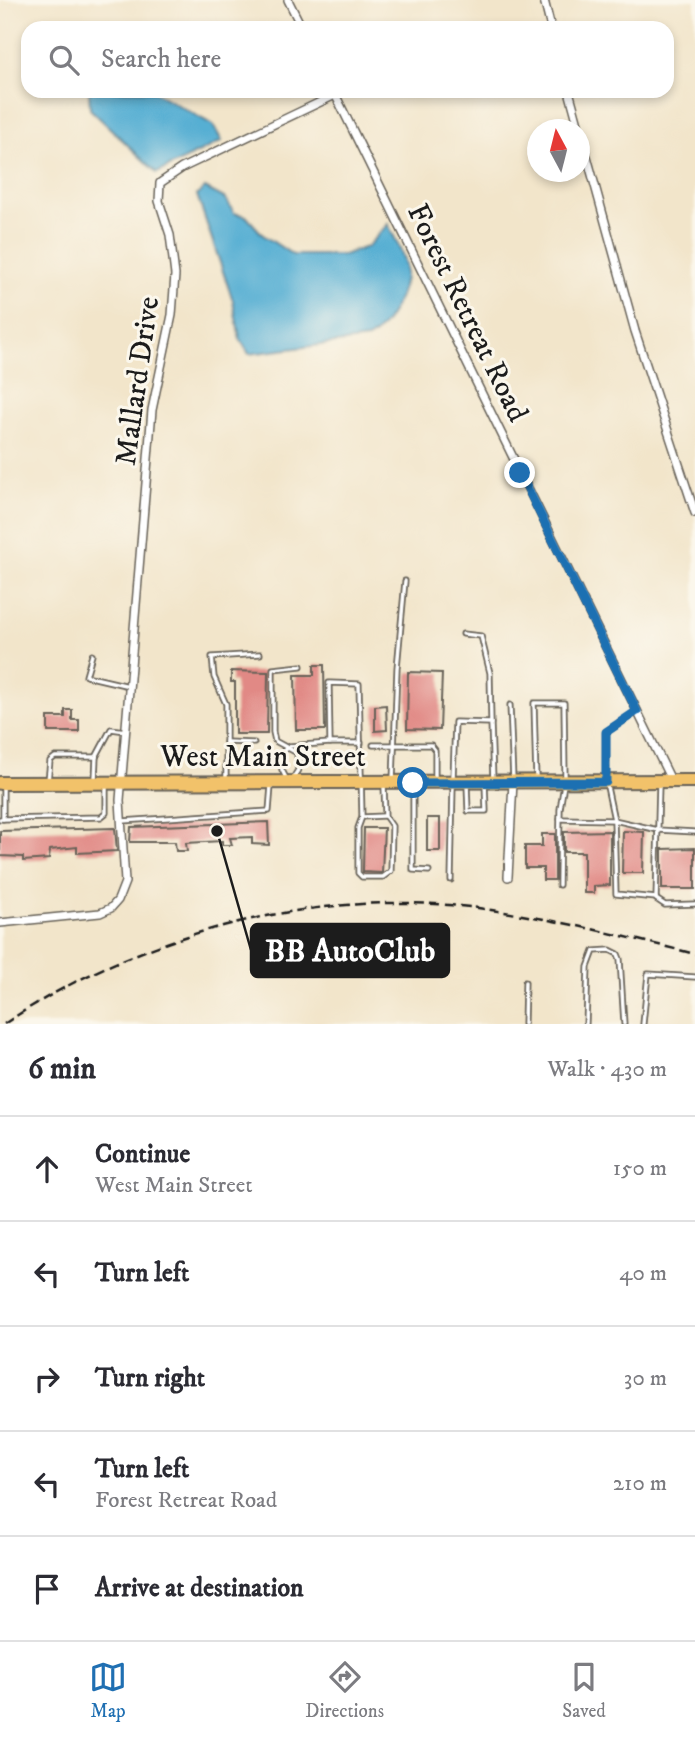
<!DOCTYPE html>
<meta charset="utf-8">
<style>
body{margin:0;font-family:"IM FELL DW Pica",serif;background:#f2f2f3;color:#2b2b33}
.compass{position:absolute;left:527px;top:119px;width:63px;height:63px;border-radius:50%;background:#fff;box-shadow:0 4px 10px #0003;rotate:353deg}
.stop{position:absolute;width:21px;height:21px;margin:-16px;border:5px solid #1f6fb2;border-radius:50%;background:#fff}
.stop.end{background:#1f6fb2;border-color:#fff;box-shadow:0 2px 7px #0008}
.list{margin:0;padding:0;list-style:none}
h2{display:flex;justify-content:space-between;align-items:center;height:91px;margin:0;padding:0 28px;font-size:30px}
h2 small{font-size:23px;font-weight:400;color:#7c7c81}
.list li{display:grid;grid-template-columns:46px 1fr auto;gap:21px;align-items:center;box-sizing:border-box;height:105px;padding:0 28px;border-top:2px solid #e1e1e2}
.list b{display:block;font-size:26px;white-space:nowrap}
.list p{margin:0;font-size:23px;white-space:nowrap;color:#7c7c81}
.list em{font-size:23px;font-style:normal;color:#7c7c81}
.icon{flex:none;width:38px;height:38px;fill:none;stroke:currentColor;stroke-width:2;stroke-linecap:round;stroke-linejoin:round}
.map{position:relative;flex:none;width:695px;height:1024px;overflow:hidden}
.search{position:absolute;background:#fff;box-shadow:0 4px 10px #0003;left:21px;right:21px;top:21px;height:77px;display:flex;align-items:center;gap:18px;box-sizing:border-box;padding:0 24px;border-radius:21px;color:#7c7c81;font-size:26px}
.sheet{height:616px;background:#fff}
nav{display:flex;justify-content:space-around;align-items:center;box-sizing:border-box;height:98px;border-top:2px solid #e1e1e2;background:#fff;font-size:19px;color:#7c7c81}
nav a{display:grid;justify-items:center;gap:4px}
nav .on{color:#1f6fb2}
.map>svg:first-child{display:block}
.water{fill:#56afd3;stroke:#396678;stroke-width:2}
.building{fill:#e18985}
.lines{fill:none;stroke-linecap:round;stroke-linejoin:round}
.service-casing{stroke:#676259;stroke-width:7}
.minor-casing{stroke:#676259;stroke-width:10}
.primary-casing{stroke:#676259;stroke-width:16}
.service{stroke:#fff;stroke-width:3.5}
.minor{stroke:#fff;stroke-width:7}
.primary{stroke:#f2c26a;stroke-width:12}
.rail{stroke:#1c1c1c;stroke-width:2.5;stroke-dasharray:10 5;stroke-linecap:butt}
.route{stroke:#1f6fb2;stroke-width:9}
.labels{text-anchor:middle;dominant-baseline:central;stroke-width:6;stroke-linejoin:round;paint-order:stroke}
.street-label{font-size:30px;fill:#1c1c1c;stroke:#fbf7ec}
.leader{fill:none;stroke:#1c1c1c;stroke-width:2.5}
.callout-dot{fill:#1c1c1c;stroke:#fbf7ec;stroke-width:2.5}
.callout{fill:#1c1c1c;stroke:#1c1c1c;stroke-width:2.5}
.callout-label{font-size:32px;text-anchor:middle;font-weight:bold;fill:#fff}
</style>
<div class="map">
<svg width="695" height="1024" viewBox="0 0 695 1024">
<rect width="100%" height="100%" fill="#fbf7ec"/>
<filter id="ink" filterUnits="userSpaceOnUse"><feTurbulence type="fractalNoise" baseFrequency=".0143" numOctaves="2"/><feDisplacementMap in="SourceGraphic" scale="14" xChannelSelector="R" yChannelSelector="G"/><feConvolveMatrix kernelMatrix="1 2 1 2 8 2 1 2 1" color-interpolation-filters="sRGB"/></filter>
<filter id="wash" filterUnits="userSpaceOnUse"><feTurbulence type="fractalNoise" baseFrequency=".00686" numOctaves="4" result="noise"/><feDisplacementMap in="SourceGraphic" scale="28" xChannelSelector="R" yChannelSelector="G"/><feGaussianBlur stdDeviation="1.57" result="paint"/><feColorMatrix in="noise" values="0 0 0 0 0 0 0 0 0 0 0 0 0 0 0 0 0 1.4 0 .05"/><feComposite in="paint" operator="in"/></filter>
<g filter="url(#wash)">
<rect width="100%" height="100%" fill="#f2e5ca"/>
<g class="water">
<path d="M89,91H153L213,125L222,141L157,173L90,109Z"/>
<path d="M205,188L226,199L234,213L246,216L263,235L293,255H343L367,247L388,224C393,236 404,253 405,266C408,289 387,328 368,339L249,354L240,339L233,301L197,195Z"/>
</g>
<g id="blocks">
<g class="building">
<path d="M314,665H324L325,730H296L295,675H314Z"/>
<path d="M231,671L268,672L267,734H235V682H231Z"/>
<path d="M408,672L442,673L440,730L407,729Z"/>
<path d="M386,705L387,730L375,731V706Z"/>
<path d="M65,710H72V720H79V732H48V717H65Z"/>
<rect x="427" y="818" width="13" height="33"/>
<path d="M268,822L269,845L252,844V837L230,838L232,845H222V841L186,843L187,851H176L175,842H130L131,827Z"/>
<path d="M115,828L117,851L77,853V847L50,850L49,859L23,861V857L0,856V831Z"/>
<path d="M364,828H384L382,873L363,872Z"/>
<path d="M610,831V885L594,886V893H584V852H564V832Z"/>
<path d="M623,831L644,832L643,873H622Z"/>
<path d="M542,834H555V880H543V868H525V846H542Z"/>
<path d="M695,848V889H662V849Z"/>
</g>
</g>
</g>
<g filter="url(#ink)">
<use href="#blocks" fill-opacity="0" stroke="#676259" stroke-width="2"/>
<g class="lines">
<defs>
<g id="service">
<path d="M463,634L481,636L490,673L491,723"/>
<path d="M92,655L86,676L129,686"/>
<path d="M510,705L513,780"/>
<path d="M636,712L606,732V782L614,820L658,830L695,832"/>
<path d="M226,742L254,743"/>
<path d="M330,743H361"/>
<path d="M373,745H431L435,750V780"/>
<path d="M96,757L111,729L126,731"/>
<path d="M293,778L298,770L297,753L275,741L273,732V669L301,666"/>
<path d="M453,778L455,722L491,723L493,780"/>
<path d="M287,780L282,770L280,754L289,746L330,743L329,683L359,684L362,817L358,828V873L362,877H383L391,871L392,826L385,816L384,785"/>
<path d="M536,780L534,703H564L565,777"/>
<path d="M48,781L50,761L55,757H96L95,779"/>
<path d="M226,781V704L214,677L212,657L260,654"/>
<path d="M393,781L397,668L405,581"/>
<path d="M467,784L468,811H486L485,783"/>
<path d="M659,784L656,899L665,905L695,904"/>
<path d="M413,785V870L429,871"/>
<path d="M362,817L384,816"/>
<path d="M0,819H3V785"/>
<path d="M3,819L101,817L106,813V786"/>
<path d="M560,819L614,820L616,894L656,898"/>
<path d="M123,821L269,811L271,786"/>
<path d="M451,880L453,786"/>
<path d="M559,885L560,809L564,784"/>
<path d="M524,1024L525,982"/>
<path d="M586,1024L588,967L594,951L610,950L618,954L620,959L624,1024"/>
<path d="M643,1024L648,974L695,977"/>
</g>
<g id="minor">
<path d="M288,0L302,28"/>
<path d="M544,0L551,28"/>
<path d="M569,91L635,331L695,513"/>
<path d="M334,92L672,782"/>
<path d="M508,877L513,782"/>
<path d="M0,923L100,913L111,908L118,900L125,882L120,800L152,410L172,315L175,275L170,235L159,201L160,183L182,168L335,95"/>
</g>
<path id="primary" d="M0,783L695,781"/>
</defs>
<use href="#service" class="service-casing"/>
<use href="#minor" class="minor-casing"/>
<use href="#primary" class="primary-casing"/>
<use href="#service" class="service"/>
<use href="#minor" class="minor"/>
<use href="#primary" class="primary"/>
<path class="rail" d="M4,1024C138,933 316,887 478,908C551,918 623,936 695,954"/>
</g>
</g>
<g class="lines" filter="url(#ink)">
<path class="route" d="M413,783L606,782V732L637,711L520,473"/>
</g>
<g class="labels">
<g class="street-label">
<text transform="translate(467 313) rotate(64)">Forest Retreat Road</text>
<text transform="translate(138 381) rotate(-82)">Mallard Drive</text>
<text x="263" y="757">West Main Street</text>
</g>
</g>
<path class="leader" d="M217 831L251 950"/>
<circle class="callout-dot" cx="217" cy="831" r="7"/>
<rect class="callout" x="251" y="924" width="198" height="53" rx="7"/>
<g class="callout-label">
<text x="350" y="961">BB AutoClub</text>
</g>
</svg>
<svg class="compass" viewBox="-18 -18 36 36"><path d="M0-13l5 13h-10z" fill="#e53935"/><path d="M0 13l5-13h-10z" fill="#7c7c81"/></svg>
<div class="stop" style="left:413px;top:783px"></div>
<div class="stop end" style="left:520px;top:473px"></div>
<div class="search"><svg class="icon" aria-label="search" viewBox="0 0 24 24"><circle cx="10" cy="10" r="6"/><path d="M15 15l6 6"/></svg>Search here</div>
</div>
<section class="sheet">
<h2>6 min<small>Walk · 430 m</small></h2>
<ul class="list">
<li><svg class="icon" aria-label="ahead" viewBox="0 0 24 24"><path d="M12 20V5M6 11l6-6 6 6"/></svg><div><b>Continue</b><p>West Main Street</p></div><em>150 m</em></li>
<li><svg class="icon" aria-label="left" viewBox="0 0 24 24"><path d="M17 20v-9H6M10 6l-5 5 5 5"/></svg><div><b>Turn left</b></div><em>40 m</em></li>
<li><svg class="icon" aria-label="right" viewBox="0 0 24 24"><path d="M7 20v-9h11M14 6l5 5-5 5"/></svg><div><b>Turn right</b></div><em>30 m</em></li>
<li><svg class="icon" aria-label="left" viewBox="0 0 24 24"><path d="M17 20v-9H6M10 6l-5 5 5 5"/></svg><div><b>Turn left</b><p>Forest Retreat Road</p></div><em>210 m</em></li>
<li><svg class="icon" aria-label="arrive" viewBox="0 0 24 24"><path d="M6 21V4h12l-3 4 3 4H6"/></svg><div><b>Arrive at destination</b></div></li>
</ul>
</section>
<nav>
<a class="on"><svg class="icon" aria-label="map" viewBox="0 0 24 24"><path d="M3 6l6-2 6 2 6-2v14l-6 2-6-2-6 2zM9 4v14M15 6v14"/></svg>Map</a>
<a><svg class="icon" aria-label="directions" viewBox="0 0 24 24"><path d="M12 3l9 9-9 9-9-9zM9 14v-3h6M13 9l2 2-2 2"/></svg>Directions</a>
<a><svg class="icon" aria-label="saved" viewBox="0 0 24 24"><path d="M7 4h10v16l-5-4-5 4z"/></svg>Saved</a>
</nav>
